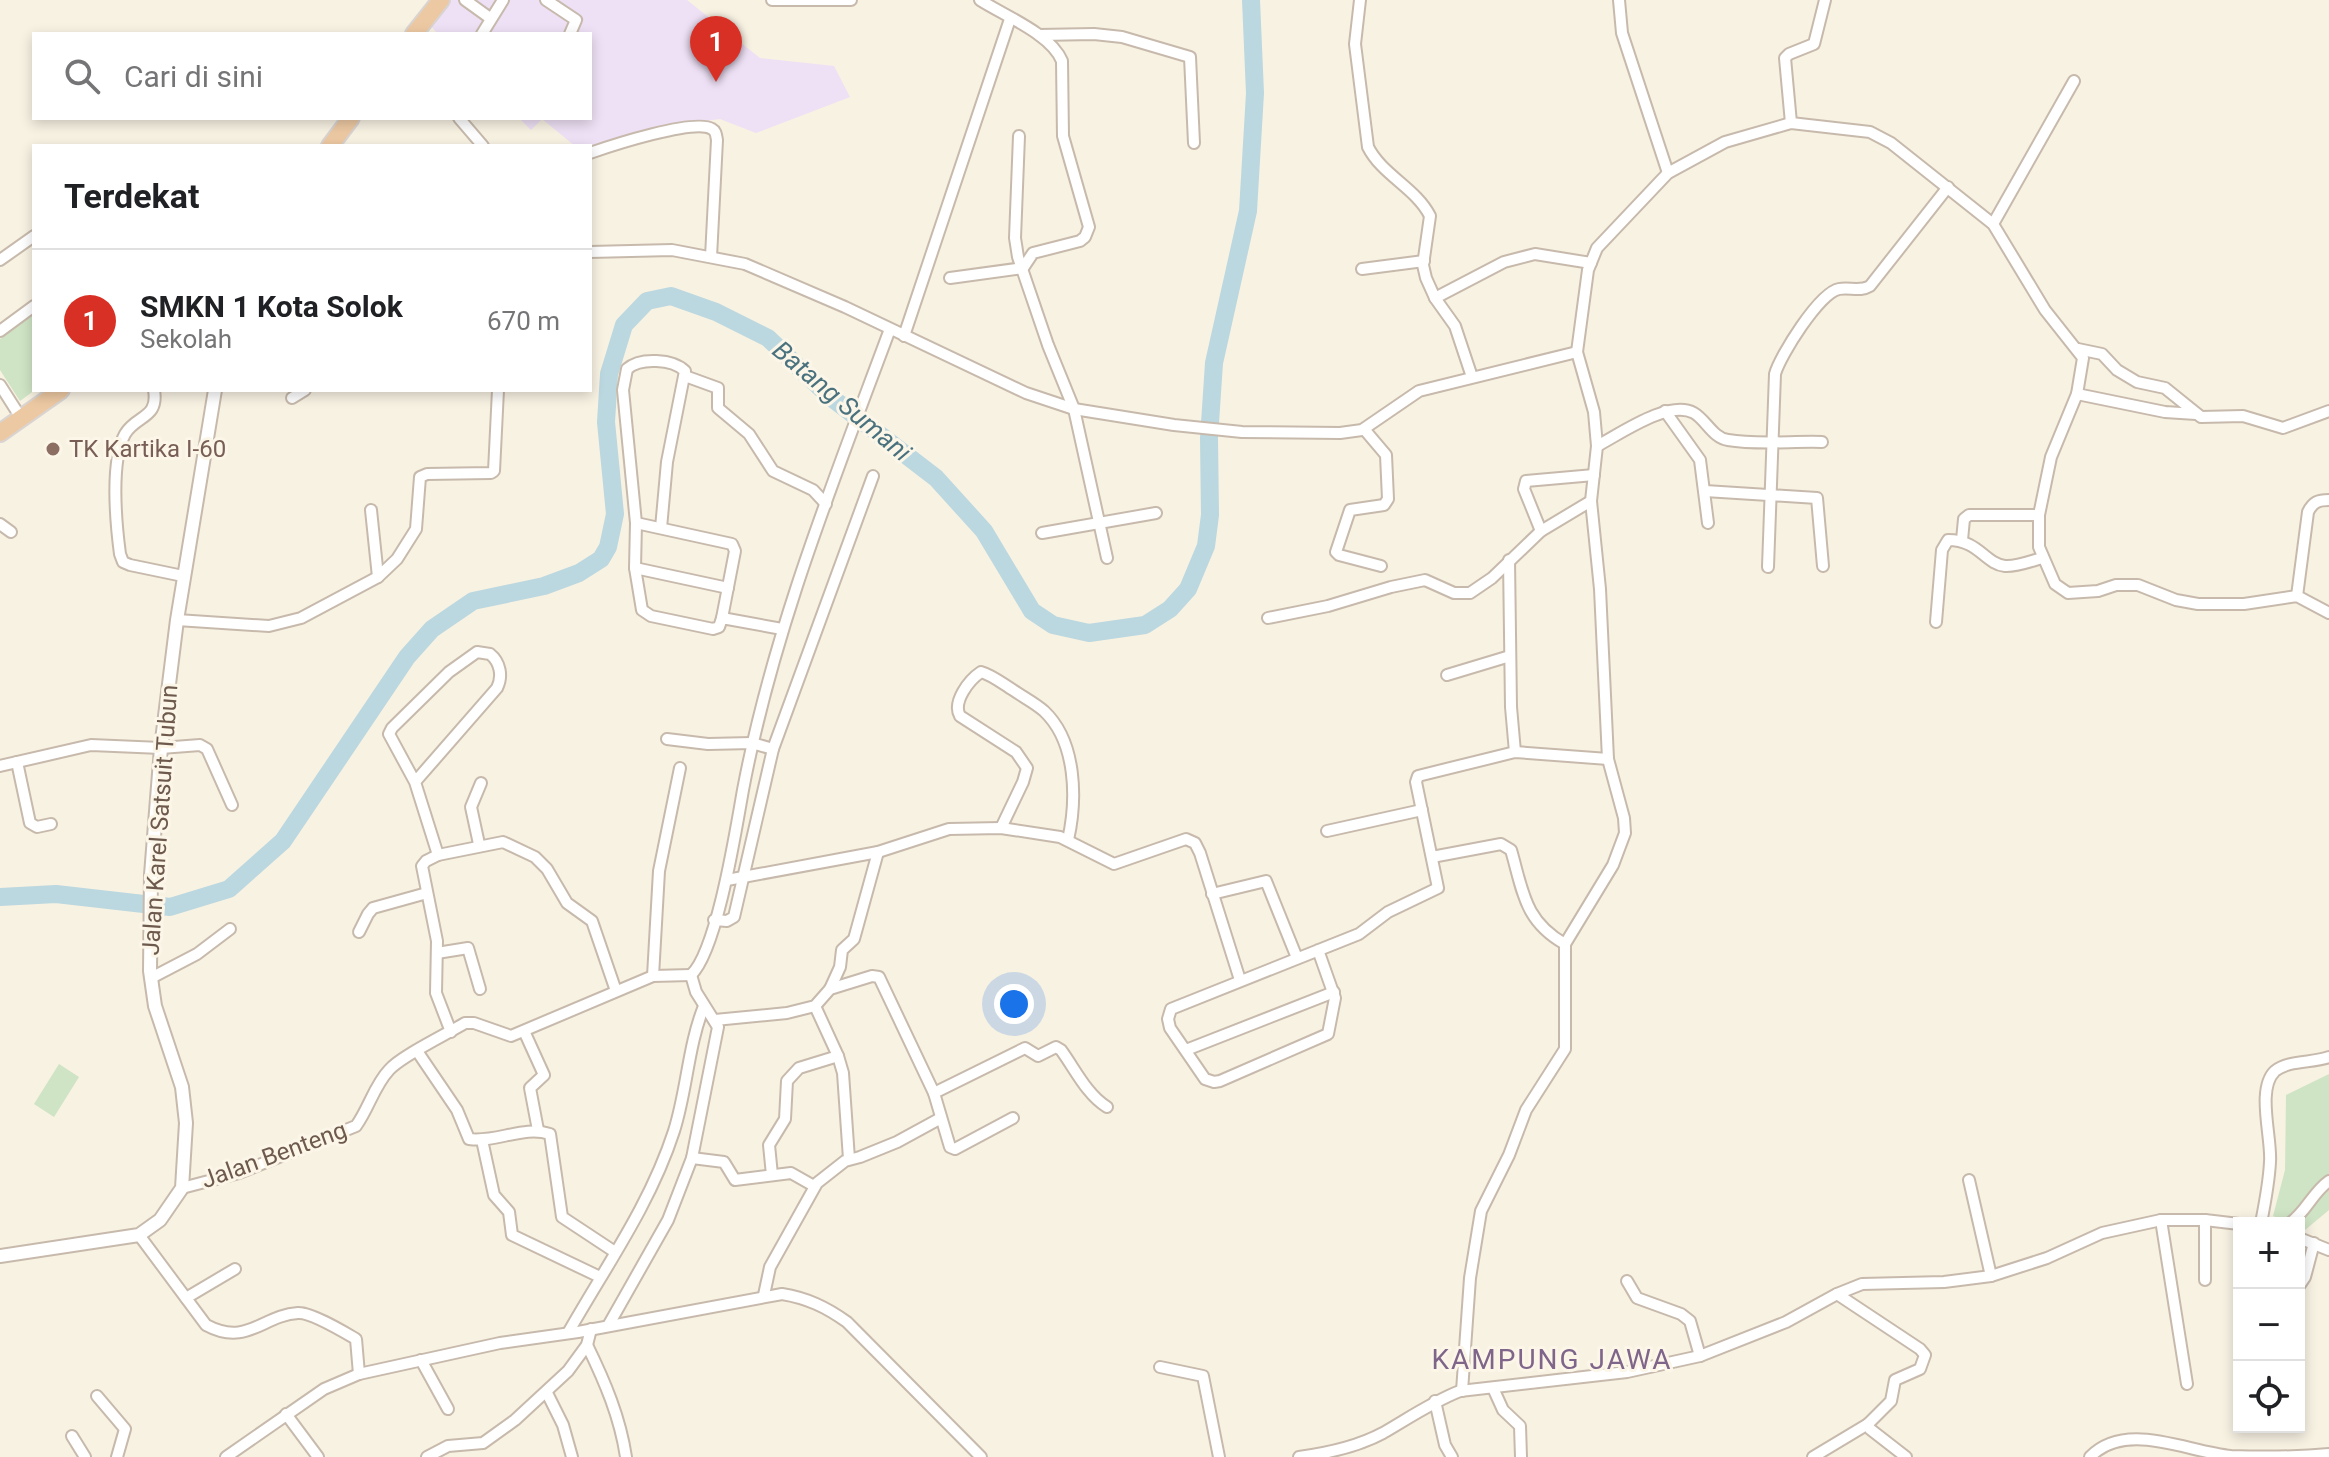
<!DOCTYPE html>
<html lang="id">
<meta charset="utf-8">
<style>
body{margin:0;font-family:Roboto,sans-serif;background:#f2f2f2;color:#202124}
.controls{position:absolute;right:24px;bottom:24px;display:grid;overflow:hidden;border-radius:0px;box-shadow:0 4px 12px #0003}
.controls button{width:72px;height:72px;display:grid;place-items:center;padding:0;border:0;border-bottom:2px solid #e0e0e0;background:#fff;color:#202124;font:40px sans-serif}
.you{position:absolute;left:1014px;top:1004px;width:28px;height:28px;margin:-20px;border:6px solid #fff;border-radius:50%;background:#1a73e8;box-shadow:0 0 0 12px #1a73e833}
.badge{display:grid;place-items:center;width:52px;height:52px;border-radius:50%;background:#d93025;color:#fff;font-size:26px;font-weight:700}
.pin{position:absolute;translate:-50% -66px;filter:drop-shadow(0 2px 4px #0008)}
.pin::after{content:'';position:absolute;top:42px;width:28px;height:24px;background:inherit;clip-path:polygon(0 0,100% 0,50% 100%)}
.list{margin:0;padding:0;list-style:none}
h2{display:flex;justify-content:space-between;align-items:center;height:104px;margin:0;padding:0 32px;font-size:34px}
h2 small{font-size:26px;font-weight:400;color:#757577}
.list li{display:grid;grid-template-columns:52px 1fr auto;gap:24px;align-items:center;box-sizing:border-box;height:144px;padding:0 32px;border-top:2px solid #e0e0e0}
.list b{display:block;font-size:30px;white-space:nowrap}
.list p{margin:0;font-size:26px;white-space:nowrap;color:#757577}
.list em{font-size:26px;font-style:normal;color:#757577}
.icon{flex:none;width:44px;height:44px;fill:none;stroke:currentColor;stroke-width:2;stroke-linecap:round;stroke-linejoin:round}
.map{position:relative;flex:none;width:2329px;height:1457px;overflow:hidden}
.search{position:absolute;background:#fff;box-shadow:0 4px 12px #0003;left:32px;top:32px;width:560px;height:88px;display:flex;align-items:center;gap:20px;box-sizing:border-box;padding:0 28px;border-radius:0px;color:#757577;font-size:30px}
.panel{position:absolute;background:#fff;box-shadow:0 4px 12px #0003;left:32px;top:144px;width:560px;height:248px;border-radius:0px}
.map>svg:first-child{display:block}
.education{fill:#eee0f5}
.green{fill:#cfe4c4}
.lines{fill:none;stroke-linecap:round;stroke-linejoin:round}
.river{stroke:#bbd7df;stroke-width:18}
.minor-casing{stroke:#c7baac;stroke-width:14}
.tertiary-casing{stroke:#c7baac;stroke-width:16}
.trunk-casing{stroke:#d9d4d1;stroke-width:20}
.minor{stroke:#fff;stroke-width:10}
.tertiary{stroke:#fff;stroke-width:12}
.trunk{stroke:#edc9a3;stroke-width:16}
.education-dot{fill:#8d6e63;stroke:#fcf6e9;stroke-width:3}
.labels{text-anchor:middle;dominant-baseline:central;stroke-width:6;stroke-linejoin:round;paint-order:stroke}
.education-label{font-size:24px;fill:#785e54;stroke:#fcf6e9;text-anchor:start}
.street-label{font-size:24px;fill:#6d5a4d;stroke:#fcf6e9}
.water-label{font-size:26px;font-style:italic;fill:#4a727e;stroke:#fcf6e9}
.quarter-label{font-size:28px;letter-spacing:2px;fill:#7f658a;stroke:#fcf6e9}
</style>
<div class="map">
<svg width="2329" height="1457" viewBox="0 0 2329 1457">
<rect width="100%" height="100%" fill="#f8f2e3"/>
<path class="education" d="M447,0H687L760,58L834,66L850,97L756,133L720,119L646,129L590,148L575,146L542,119L531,130L519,118H590V34H438L429,24Z"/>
<g class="green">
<path d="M34,314L35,390L20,401L0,370V339Z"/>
<path d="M59,1064L79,1077L54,1117L34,1104Z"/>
<path d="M2329,1074V1210L2305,1230L2299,1227V1223H2289L2273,1216L2285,1170L2286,1095Z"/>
</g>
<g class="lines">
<path class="river" d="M0,897L56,894L170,907L229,889L283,841L407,657L432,629L473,601L544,586L579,573L601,559L608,547L615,514L606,422L609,374L624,325L647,301L671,296L716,312L768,338L828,395L936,478L984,531L1032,611L1053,625L1089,633L1145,625L1170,609L1188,589L1206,546L1210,515L1209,438L1214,363L1248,211L1255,93L1251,0"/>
<defs>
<g id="minor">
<path d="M465,0L490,18"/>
<path d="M546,0L576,20L570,34"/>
<path d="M772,0H851"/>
<path d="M1360,0L1355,44L1368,147C1382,175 1416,188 1430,216L1423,265L1426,278L1435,298L1455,326L1472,377"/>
<path d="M1619,0L1622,33L1668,173"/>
<path d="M482,34L503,0"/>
<path d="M1039,35L1094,34L1122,37L1190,57L1194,143"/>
<path d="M459,118L483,146"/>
<path d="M1791,123L1785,58L1789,54L1814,44L1825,0"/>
<path d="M1019,136L1015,238L1018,257L1048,345L1074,409L1107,558"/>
<path d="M590,153C610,146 695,118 712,129C716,131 716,135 717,140L711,257"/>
<path d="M1993,224L2074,81"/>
<path d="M590,252L672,250L745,264L845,307L1026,393L1074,409L1174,425L1242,432L1340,433L1362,430L1419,391L1577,352"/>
<path d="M0,260L34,236"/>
<path d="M1362,269L1424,261"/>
<path d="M950,278L1023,268L1033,253L1080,241L1085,237L1089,227L1063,136L1062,61C1051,34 1005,16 980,0"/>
<path d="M1435,298L1504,262L1535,254L1591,263"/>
<path d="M0,331L34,306"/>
<path d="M904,336L1010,19"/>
<path d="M2078,349L2102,354L2117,370L2137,382L2165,388L2201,417L2243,416L2283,428L2329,411"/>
<path d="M685,376L718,388V408L749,434L773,471L813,490L826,504"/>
<path d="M0,385L21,418"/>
<path d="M154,390C159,419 136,415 125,434C110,461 116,524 120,554L123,562L130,565L183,576"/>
<path d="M2077,394L2165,412L2196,414"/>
<path d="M292,398L305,390"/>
<path d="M1665,411L1700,460L1708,523"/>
<path d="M1364,429L1386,455L1388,499L1384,505L1350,510L1336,552L1339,555L1381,566"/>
<path d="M1597,446C1620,434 1669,399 1694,413C1706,420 1713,438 1728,440C1756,445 1793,441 1822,442"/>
<path d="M1705,491L1817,498L1823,566"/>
<path d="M371,510L378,577"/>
<path d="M636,523L732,544L735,551L722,618"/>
<path d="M0,524L11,532"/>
<path d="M661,528L667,462L685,371C673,359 640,357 627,369L623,390L636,523L635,568L642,610L651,616L713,629L719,627L722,618L782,629"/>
<path d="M1541,531L1524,489L1526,481L1594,475"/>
<path d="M1042,533L1156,513"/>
<path d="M1962,540L1964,519L1969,515H2039"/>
<path d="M1509,560L1511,707L1515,752"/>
<path d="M1768,567L1775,374C1780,356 1819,293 1839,289C1850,287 1860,292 1870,286L1948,187"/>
<path d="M635,568L728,588"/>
<path d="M2297,596L2308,512C2313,502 2318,500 2329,500"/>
<path d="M1268,618L1328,606L1391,587L1425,580L1454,593H1470L1492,578L1541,531L1591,501"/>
<path d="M177,620L269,626L301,618L378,577L397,559L416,529L420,477L427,474L491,473L494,471L498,390"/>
<path d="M1936,622L1942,550L1948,540C1979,540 1985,564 2005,566C2016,567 2031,561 2042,558"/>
<path d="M1447,675L1510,656"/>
<path d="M667,739L708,744L752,743L773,749"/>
<path d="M17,762L30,823L37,827L51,824"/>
<path d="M0,766L91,745L161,748L200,745L207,749L232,805"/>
<path d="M415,782L497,688C503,676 500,662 490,654L477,652L449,672L392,728L389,734L415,782L438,855"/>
<path d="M1001,828L1023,782L1027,768L1016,752L960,716C952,702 969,680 981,672C992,675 1003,684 1013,690C1023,697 1035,703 1044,711C1077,742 1077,800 1068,840"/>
<path d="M1327,831L1422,810"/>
<path d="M479,844L471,807L481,783"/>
<path d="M1432,857L1501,844L1511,850C1523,891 1524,921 1565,944"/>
<path d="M727,880L878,852L949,829L1001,828L1060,837L1114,864L1186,839L1195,843L1200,853L1240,980"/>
<path d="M1212,894L1266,881L1297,958"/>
<path d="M714,920L727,921L734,917L773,749L873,476"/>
<path d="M359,932L368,914L373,908L427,893"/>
<path d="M1318,950L1335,998L1328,1034L1220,1081L1214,1082L1205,1079L1170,1028L1168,1019L1171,1009L1359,934L1388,912L1438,888L1416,782L1418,776L1515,752L1608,759"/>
<path d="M437,953L468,948L480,989"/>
<path d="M691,975C717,951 736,829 743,790C773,631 834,480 890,329"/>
<path d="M653,976L659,871L680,768"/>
<path d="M151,978L197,954L230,929"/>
<path d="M830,989L840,967L842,950L854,939L878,852"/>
<path d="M815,1006L838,1056L843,1073L849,1159"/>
<path d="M715,1020L787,1013L815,1006L830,989L872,976L879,977L934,1093L950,1147L955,1149L1013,1118"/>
<path d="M524,1031L544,1075L530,1088L538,1130"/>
<path d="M451,1032L436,993L437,941L422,866L426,861L438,855L503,842L535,857L547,869L567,903L592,921L616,991"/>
<path d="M1186,1050L1334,992"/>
<path d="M417,1051L457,1110L469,1139C496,1143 524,1125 550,1134L562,1217L615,1252"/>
<path d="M934,1093L1025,1048L1038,1056L1056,1047L1061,1050C1075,1069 1087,1095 1107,1107"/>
<path d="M482,1140L494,1195L509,1212L512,1235L600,1277"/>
<path d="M692,1158L724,1162L735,1180L791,1173L814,1186"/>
<path d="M772,1175L769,1145L785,1119L787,1081L799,1068L838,1056"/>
<path d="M1969,1180L1991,1276"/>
<path d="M182,1188L239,1173L356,1126C369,1108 374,1086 389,1070C401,1056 447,1034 465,1023H474L511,1036L653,976L691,975"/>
<path d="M2161,1220L2187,1384"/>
<path d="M2205,1220V1280"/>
<path d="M2261,1223C2265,1203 2269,1182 2270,1162C2272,1138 2256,1089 2275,1071C2288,1060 2314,1063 2329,1057"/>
<path d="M2290,1223C2306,1212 2313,1192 2329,1181"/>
<path d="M139,1235L206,1325C247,1347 263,1315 298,1313C311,1312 344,1332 356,1339L359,1374"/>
<path d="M2299,1238L2329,1250"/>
<path d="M1627,1281L1637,1298L1681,1314L1690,1321L1700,1356"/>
<path d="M2299,1286L2305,1277L2314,1243"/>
<path d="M1837,1294L1920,1349L1925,1355L1920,1369L1895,1380L1891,1401L1868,1424L1870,1429L1906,1457"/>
<path d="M764,1295L770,1267L817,1183L845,1161L860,1157L897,1142L941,1118"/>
<path d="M186,1298L235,1269"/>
<path d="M608,1326L668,1220L692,1158L718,1027L696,992L691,975"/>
<path d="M568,1333C606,1266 650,1205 674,1131C687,1090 688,1046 704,1006"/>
<path d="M587,1345C605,1382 620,1417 626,1457"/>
<path d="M421,1360L448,1409"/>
<path d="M1160,1367L1203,1376L1219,1457"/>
<path d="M1493,1388L1503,1410L1520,1426L1521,1457"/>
<path d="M1462,1391L1470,1278L1481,1211L1509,1155L1526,1110L1565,1049V944L1613,865L1625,833L1624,818L1608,759L1600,589L1591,501L1597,446L1594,412L1577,352L1588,270L1597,248L1668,173L1725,142L1791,123L1870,132L1891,143L1993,224L2045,310L2083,358L2077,394L2051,457L2039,515V547L2055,584L2068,593L2098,591L2116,585H2138L2176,600L2198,604H2244L2297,596L2329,613"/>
<path d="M547,1393L563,1425L572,1457"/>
<path d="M97,1396L125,1429L117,1457"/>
<path d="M1435,1401L1445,1445L1452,1457"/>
<path d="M286,1414L318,1457"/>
<path d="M72,1436L85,1457"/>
<path d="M226,1457L324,1389L359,1374L500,1343L578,1332L782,1294C807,1298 826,1307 847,1322L981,1457"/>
<path d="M427,1457L448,1446L483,1443L515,1420L568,1371L587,1345L591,1329"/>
<path d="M1299,1457C1329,1453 1357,1447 1383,1433C1409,1418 1432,1402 1460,1391L1627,1372L1700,1356L1786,1322L1837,1294L1862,1284L1944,1282L1991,1276L2047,1258L2102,1233L2161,1220H2205L2239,1224"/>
<path d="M1813,1457L1868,1424"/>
<path d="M2090,1457C2126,1420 2187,1452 2231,1456C2262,1457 2298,1457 2329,1454"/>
</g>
<path id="tertiary" d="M0,1256L139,1235L160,1220L182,1188L186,1123L182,1087L155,1006L150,971L151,875L161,748L177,620L215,390"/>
<g id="trunk">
<path d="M414,34L441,0"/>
<path d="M330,146L351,118"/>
<path d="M0,433L61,390"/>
</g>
</defs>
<use href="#minor" class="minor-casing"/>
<use href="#tertiary" class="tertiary-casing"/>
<use href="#trunk" class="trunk-casing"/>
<use href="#minor" class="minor"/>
<use href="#tertiary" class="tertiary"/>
<use href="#trunk" class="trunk"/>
</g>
<circle class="education-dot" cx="53" cy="449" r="8"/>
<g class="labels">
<g class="education-label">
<text x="69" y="449">TK Kartika I-60</text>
</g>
<g class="street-label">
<text transform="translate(160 820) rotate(-86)">Jalan Karel Satsuit Tubun</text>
<text transform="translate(274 1155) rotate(-20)">Jalan Benteng</text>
</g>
<g class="water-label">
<text transform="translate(842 401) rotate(40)">Batang Sumani</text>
</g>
<g class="quarter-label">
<text x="1552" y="1359">KAMPUNG JAWA</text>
</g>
</g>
</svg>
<div class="controls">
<button>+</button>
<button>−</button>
<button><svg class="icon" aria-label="locate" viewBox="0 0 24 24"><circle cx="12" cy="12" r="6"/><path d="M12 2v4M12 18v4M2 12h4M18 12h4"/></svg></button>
</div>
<div class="you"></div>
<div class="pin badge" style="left:716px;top:82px">1</div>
<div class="search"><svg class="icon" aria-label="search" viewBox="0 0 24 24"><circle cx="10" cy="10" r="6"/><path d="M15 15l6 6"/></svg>Cari di sini</div>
<section class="panel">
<h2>Terdekat<small></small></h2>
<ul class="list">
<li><span class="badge">1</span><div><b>SMKN 1 Kota Solok</b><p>Sekolah</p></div><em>670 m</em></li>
</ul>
</section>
</div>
